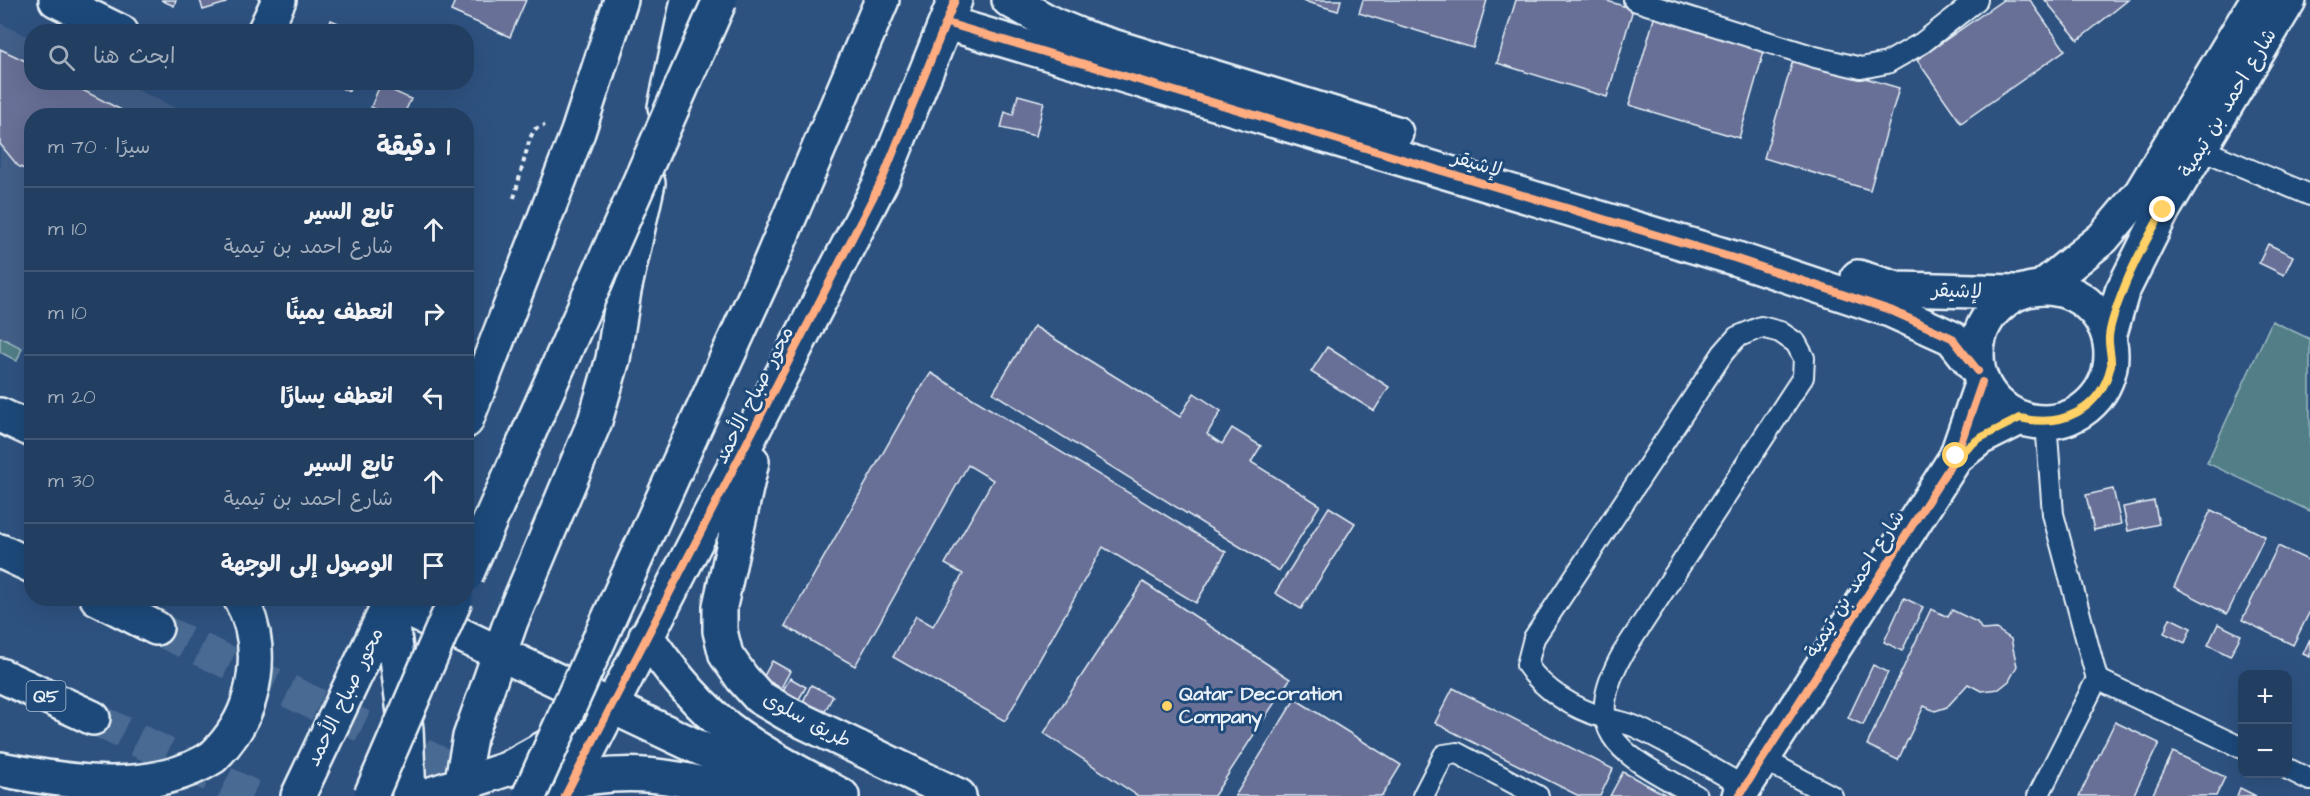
<!DOCTYPE html>
<html lang="ar">
<meta charset="utf-8">
<style>
body{margin:0;font-family:"Architects Daughter","Playpen Sans Arabic",sans-serif;background:#2a4566;color:#f1f3f6;direction:rtl}
.controls{position:absolute;right:18px;bottom:18px;display:grid;overflow:hidden;border-radius:12px;box-shadow:0 6px 24px #0002}
.controls button{width:54px;height:54px;display:grid;place-items:center;padding:0;border:0;border-bottom:2px solid #3f5775;background:#223e60;color:#f1f3f6;font:30px sans-serif}
.stop{position:absolute;width:18px;height:18px;margin:-14px;border:4px solid #ffd166;border-radius:50%;background:#fff}
.stop.end{background:#ffd166;border-color:#fff;box-shadow:0 2px 6px #0008}
.list{margin:0;padding:0;list-style:none}
h2{display:flex;justify-content:space-between;align-items:center;height:78px;margin:0;padding:0 24px;font-size:26px}
h2 small{font-size:20px;font-weight:400;color:#a2aebd}
.list li{display:grid;grid-template-columns:39px 1fr auto;gap:18px;align-items:center;box-sizing:border-box;height:84px;padding:0 24px;border-top:2px solid #3f5775}
.list b{display:block;font-size:22px;white-space:nowrap}
.list p{margin:0;font-size:20px;white-space:nowrap;color:#a2aebd}
.list em{font-size:20px;font-style:normal;color:#a2aebd}
.icon{flex:none;width:33px;height:33px;fill:none;stroke:currentColor;stroke-width:2;stroke-linecap:round;stroke-linejoin:round}
.map{position:relative;flex:none;width:2310px;height:796px;overflow:hidden;direction:ltr}
.search{position:absolute;background:#223e60;box-shadow:0 6px 24px #0002;left:24px;top:24px;width:450px;height:66px;display:flex;align-items:center;gap:15px;box-sizing:border-box;padding:0 21px;border-radius:24px;color:#a2aebd;font-size:22px}
.panel{position:absolute;background:#223e60;box-shadow:0 6px 24px #0002;left:24px;top:108px;width:450px;height:498px;border-radius:24px;direction:rtl}
.map>svg:first-child{display:block}
.built{fill:#425e89}
.green{fill:#517e87;stroke:#9cb8c0;stroke-width:1.5}
.building{fill:#687097;stroke:#e8f1f8;stroke-width:1.5}
.lines{fill:none;stroke-linecap:round;stroke-linejoin:round}
.highway-tunnel{stroke:#4a6a92;stroke-width:33;stroke-dasharray:33 16;stroke-linecap:butt}
.lane-casing{stroke:#e8f1f8;stroke-width:24}
.street-casing{stroke:#e8f1f8;stroke-width:38}
.secondary-casing{stroke:#e8f1f8;stroke-width:38}
.highway-casing{stroke:#e8f1f8;stroke-width:38}
.path{stroke:#e8f1f8;stroke-width:4;stroke-dasharray:4.5 4.5;stroke-linecap:butt}
.lane{stroke:#1f4a7a;stroke-width:20}
.street{stroke:#1f4a7a;stroke-width:33}
.secondary{stroke:#1f4a7a;stroke-width:33}
.highway{stroke:#1f4a7a;stroke-width:33}
.highway-bridge-casing{stroke:#e8f1f8;stroke-width:38;stroke-linecap:butt}
.highway-bridge{stroke:#1f4a7a;stroke-width:33}
.cycleway-casing{stroke:#1f4a7a;stroke-width:11}
.cycleway{stroke:#ffac80;stroke-width:8}
.route{stroke:#ffd166;stroke-width:8}
.poi-dot{fill:#ffd166;stroke:#1f4a7a;stroke-width:2}
.labels{text-anchor:middle;dominant-baseline:central;stroke-width:6;stroke-linejoin:round;paint-order:stroke}
.shield{fill:#1f4a7a;stroke:#acbfd2;stroke-width:1.5}
.shield-label{font-size:18px;font-weight:bold;fill:#e8f1f8}
.street-label{font-size:20px;fill:#e8f1f8;stroke:#1f4a7a}
.poi-label{font-size:20px;font-weight:bold;fill:#e8f1f8;stroke:#1f4a7a;text-anchor:start}
</style>
<div class="map">
<svg width="2310" height="796" viewBox="0 0 2310 796">
<rect width="100%" height="100%" fill="#2e5280"/>
<filter id="ink" filterUnits="userSpaceOnUse"><feTurbulence type="fractalNoise" baseFrequency=".0167" numOctaves="2"/><feDisplacementMap in="SourceGraphic" scale="12" xChannelSelector="R" yChannelSelector="G"/><feConvolveMatrix kernelMatrix="1 2 1 2 8 2 1 2 1" color-interpolation-filters="sRGB"/></filter>
<g filter="url(#ink)">
<path class="built" d="M0,23L31,38L32,82L123,83L190,115L32,116L31,352L0,337Z"/>
<g class="green">
<path d="M2272,321L2310,339V511L2207,463Z"/>
<path d="M0,337L22,348L17,361L0,352Z"/>
</g>
<g class="building">
<path d="M161,0H176L174,6Z"/>
<path d="M200,0H226V3L203,10Z"/>
<path d="M455,0H526L510,37L451,11Z"/>
<path d="M1300,0H1341L1338,11Z"/>
<path d="M1363,0H1487L1473,48L1359,13Z"/>
<path d="M1516,0H1604L1633,9L1607,97L1497,63Z"/>
<path d="M2003,0H2030L2065,50L1961,123L1917,60Z"/>
<path d="M2045,0H2128L2078,40Z"/>
<path d="M1655,15L1765,48L1739,138L1629,105Z"/>
<path d="M331,20L352,29L351,32H327Z"/>
<path d="M0,49L32,64V82H67L133,116H32V173L18,166L0,144Z"/>
<path d="M1794,57L1899,88L1870,190L1764,158Z"/>
<path d="M335,82H352L349,91L334,85Z"/>
<path d="M380,85L411,99L403,116H390L371,107Z"/>
<path d="M1018,95L1044,102L1036,136L1001,128L1005,112L1013,115Z"/>
<path d="M2268,244L2293,256L2284,275L2259,263Z"/>
<path d="M1034,326L1180,417L1194,393L1221,411L1207,434L1222,444L1232,428L1261,446L1251,462L1320,505L1279,571L993,393Z"/>
<path d="M1327,347L1389,387L1374,411L1311,372Z"/>
<path d="M931,373L1226,552L1196,603L1103,547L1005,721L893,657L916,616L933,626L963,574L945,564L993,480L968,465L855,666L785,626L913,400Z"/>
<path d="M2113,489L2121,524L2094,530L2086,495Z"/>
<path d="M2154,501L2159,524L2128,531L2123,507Z"/>
<path d="M1329,507L1355,523L1301,609L1275,593Z"/>
<path d="M2211,510L2265,536L2227,614L2174,587Z"/>
<path d="M2278,546L2310,561V611L2293,645L2242,620Z"/>
<path d="M1143,582L1290,679L1214,796H1138L1044,733Z"/>
<path d="M1904,598L1923,607L1902,651L1884,642Z"/>
<path d="M1931,609L1948,617L1952,610L1977,622L1982,630L1996,629L2011,639L2017,666L2009,681L1999,689L1981,691L1968,684L1947,707L1935,711L1924,706L1898,760L1867,745Z"/>
<path d="M2170,618L2191,628L2185,643L2164,633Z"/>
<path d="M2218,624L2241,635L2230,656L2208,645Z"/>
<path d="M2310,639V657L2303,654Z"/>
<path d="M772,661L790,671L781,688L763,678Z"/>
<path d="M1873,665L1888,672L1863,725L1848,718Z"/>
<path d="M790,678L806,687L799,699L783,690Z"/>
<path d="M811,685L833,696L824,713L803,702Z"/>
<path d="M1453,688L1613,769L1600,796H1579L1435,723Z"/>
<path d="M1295,699L1401,765L1382,796H1235Z"/>
<path d="M2115,722L2159,743L2133,796H2079Z"/>
<path d="M2173,752L2225,777L2216,796H2152Z"/>
<path d="M1623,772L1668,796H1610Z"/>
<path d="M2240,788L2256,796H2237Z"/>
</g>
<g class="lines">
<g class="highway-tunnel">
<path d="M156,628L509,796"/>
<path d="M93,718L252,796"/>
</g>
<defs>
<g id="lane">
<path d="M1634,0L1815,57L1861,68L1887,63L1922,43L1977,0"/>
<path d="M2201,149L2310,195"/>
<path d="M2097,679L2242,748"/>
<path d="M1763,759L1832,796"/>
<path d="M2288,769L2310,780"/>
<path d="M1423,796L1444,755L1457,753L1538,796"/>
<path d="M1697,796C1632,758 1574,740 1623,653L1803,377L1804,358L1796,343L1780,332L1761,327L1737,337L1723,353L1534,638L1527,665C1544,691 1575,709 1605,718C1615,721 1627,723 1636,727C1673,744 1709,767 1745,787"/>
<path d="M2038,796L2097,679L2053,514L2046,422"/>
</g>
<g id="street">
<path d="M56,0L121,32"/>
<path d="M264,32L279,0"/>
<path d="M1956,457L1980,438L2020,418"/>
<path d="M1739,796L1956,457L1982,382"/>
</g>
<g id="secondary">
<path d="M1009,0L1052,24L1086,38L1396,133"/>
<path d="M947,23L1737,259L1890,310L1952,338L1978,371"/>
<path d="M665,107L688,0"/>
<path d="M1858,277L1897,289L2016,292"/>
<path d="M2041,288L2103,238L2141,193L2257,0"/>
<circle cx="2044" cy="355" r="67"/>
<path d="M2109,337L2122,292L2163,210L2289,0"/>
<path d="M0,415L32,430"/>
<path d="M466,421L578,132L621,0"/>
<path d="M752,461L720,606V631L726,655L742,678L759,697L788,714L959,796"/>
<path d="M383,598L801,796"/>
<path d="M390,602L406,729L409,796"/>
<path d="M646,636C668,667 690,696 719,721C755,751 800,773 842,796"/>
<path d="M0,769C72,783 152,796 213,757C231,739 244,720 250,696C259,663 257,628 240,598"/>
<path d="M557,784C623,767 679,774 743,796"/>
<path d="M298,796L392,598"/>
<path d="M425,796L507,769L566,736"/>
<path d="M459,796L470,737L511,621L595,421L613,359L624,291L648,183"/>
<path d="M565,796L883,178L955,0"/>
</g>
<g id="highway">
<path d="M690,438L767,270L882,0"/>
<path d="M0,551L32,566"/>
<path d="M97,598L156,628"/>
<path d="M0,675L93,718"/>
</g>
</defs>
<use href="#lane" class="lane-casing"/>
<use href="#street" class="street-casing"/>
<use href="#secondary" class="secondary-casing"/>
<use href="#highway" class="highway-casing"/>
<path class="path" d="M514,198L530,138L535,129L545,125"/>
<use href="#lane" class="lane"/>
<use href="#street" class="street"/>
<use href="#secondary" class="secondary"/>
<use href="#highway" class="highway"/>
<defs>
<g id="highway-bridge">
<path d="M466,575L720,0"/>
<path d="M371,795L456,598"/>
<path d="M529,796L690,438"/>
</g>
</defs>
<use href="#highway-bridge" class="highway-bridge-casing"/>
<use href="#highway-bridge" class="highway-bridge"/>
<defs>
<g id="cycleway">
<path d="M947,23L1737,259L1890,310L1952,338L1978,371"/>
<path d="M565,796L883,178L955,0"/>
<path d="M1739,796L1956,457L1982,382"/>
</g>
</defs>
<use href="#cycleway" class="cycleway-casing"/>
<use href="#cycleway" class="cycleway"/>
</g>
</g>
<g class="lines" filter="url(#ink)">
<path class="route" d="M1956,456L1980,438L2020,418C2062,428 2101,410 2111,365C2112,356 2108,346 2109,337C2110,323 2117,306 2122,293C2132,264 2149,237 2163,210"/>
</g>
<circle class="poi-dot" cx="1167" cy="706" r="6"/>
<g class="labels">
<rect class="shield" x="26.5" y="681" width="39" height="30" rx="4.5"/>
<g class="shield-label">
<text x="46" y="696">Q5</text>
</g>
<g class="street-label">
<text transform="translate(2228 103) rotate(-59)">شارع احمد بن تيمية</text>
<text transform="translate(1477 164) rotate(17)">لإشيقر</text>
<text transform="translate(1957 291) rotate(2)">لإشيقر</text>
<text transform="translate(754 395) rotate(-63)">محور صباح الأحمد</text>
<text transform="translate(1855 584) rotate(-58)">شارع احمد بن تيمية</text>
<text transform="translate(345 697) rotate(-64)">محور صباح الأحمد</text>
<text transform="translate(807 720) rotate(28)">طريق سلوى</text>
</g>
<g class="poi-label">
<text x="1179" y="694">Qatar Decoration<tspan x="1179" dy="23">Company</tspan></text>
</g>
</g>
</svg>
<div class="controls">
<button>+</button>
<button>−</button>
</div>
<div class="stop" style="left:1956px;top:456px"></div>
<div class="stop end" style="left:2163px;top:210px"></div>
<div class="search"><svg class="icon" aria-label="search" viewBox="0 0 24 24"><circle cx="10" cy="10" r="6"/><path d="M15 15l6 6"/></svg>ابحث هنا</div>
<section class="panel">
<h2>1 دقيقة<small>سيرًا · 70 m</small></h2>
<ul class="list">
<li><svg class="icon" aria-label="ahead" viewBox="0 0 24 24"><path d="M12 20V5M6 11l6-6 6 6"/></svg><div><b>تابع السير</b><p>شارع احمد بن تيمية</p></div><em>10 m</em></li>
<li><svg class="icon" aria-label="right" viewBox="0 0 24 24"><path d="M7 20v-9h11M14 6l5 5-5 5"/></svg><div><b>انعطف يمينًا</b></div><em>10 m</em></li>
<li><svg class="icon" aria-label="left" viewBox="0 0 24 24"><path d="M17 20v-9H6M10 6l-5 5 5 5"/></svg><div><b>انعطف يسارًا</b></div><em>20 m</em></li>
<li><svg class="icon" aria-label="ahead" viewBox="0 0 24 24"><path d="M12 20V5M6 11l6-6 6 6"/></svg><div><b>تابع السير</b><p>شارع احمد بن تيمية</p></div><em>30 m</em></li>
<li><svg class="icon" aria-label="arrive" viewBox="0 0 24 24"><path d="M6 21V4h12l-3 4 3 4H6"/></svg><div><b>الوصول إلى الوجهة</b></div></li>
</ul>
</section>
</div>
